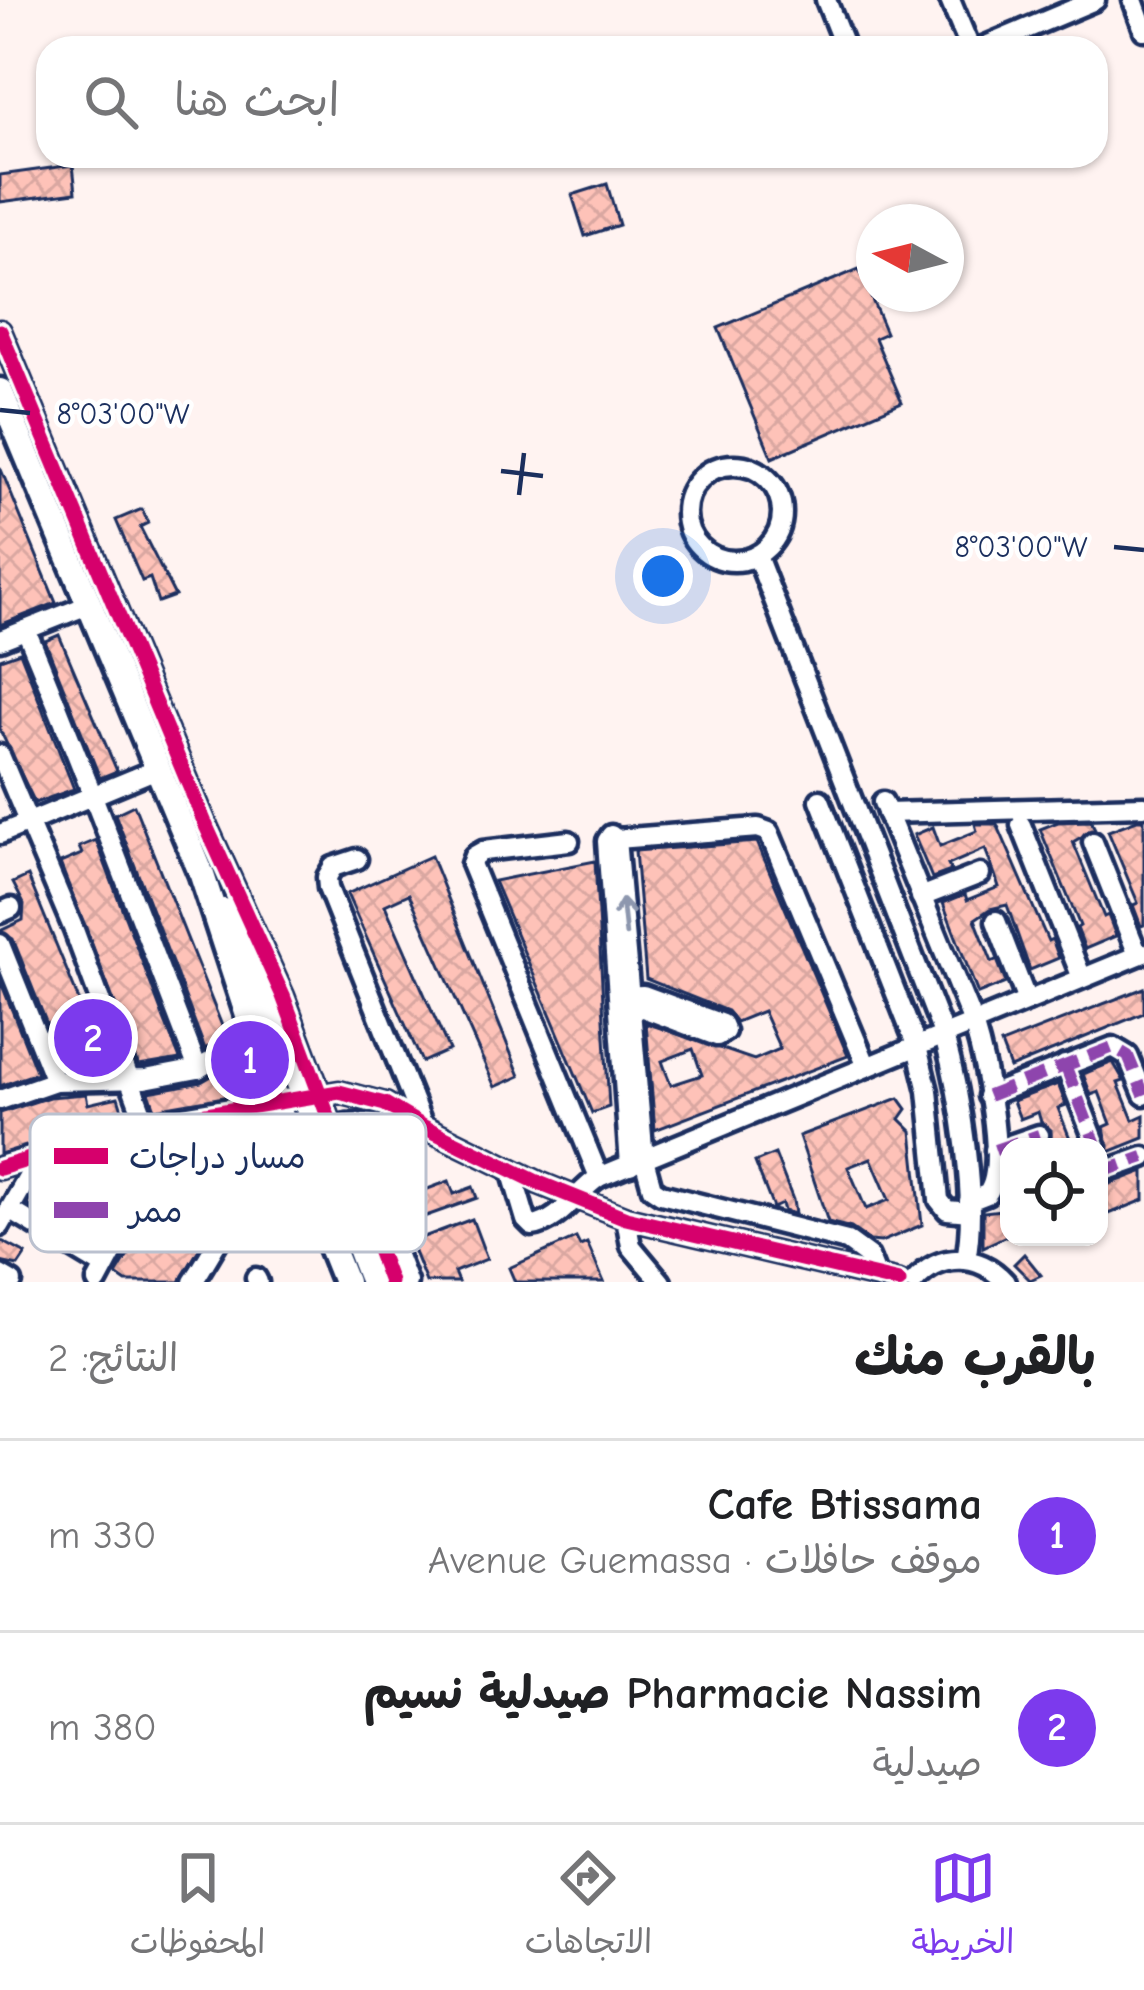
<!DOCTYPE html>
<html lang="ar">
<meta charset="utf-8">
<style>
body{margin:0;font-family:"Comic Neue","Playpen Sans Arabic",sans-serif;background:#f2f2f2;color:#202124;direction:rtl}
.controls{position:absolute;right:36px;bottom:36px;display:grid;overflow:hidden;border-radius:24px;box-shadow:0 3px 9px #0004}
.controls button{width:108px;height:108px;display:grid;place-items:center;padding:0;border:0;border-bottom:3px solid #e0e0e0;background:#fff;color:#202124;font:60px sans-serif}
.compass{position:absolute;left:856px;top:204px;width:108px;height:108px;border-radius:50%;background:#fff;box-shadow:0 3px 9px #0004;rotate:277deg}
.you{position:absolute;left:663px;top:576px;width:42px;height:42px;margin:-30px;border:9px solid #fff;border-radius:50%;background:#1a73e8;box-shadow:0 0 0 18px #1a73e833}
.badge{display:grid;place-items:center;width:78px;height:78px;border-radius:50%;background:#7c3aed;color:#fff;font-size:39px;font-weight:700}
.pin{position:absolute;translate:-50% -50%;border:6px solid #fff;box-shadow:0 3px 12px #0006}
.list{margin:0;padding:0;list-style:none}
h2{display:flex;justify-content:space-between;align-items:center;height:156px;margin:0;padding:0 48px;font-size:51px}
h2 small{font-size:39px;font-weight:400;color:#757577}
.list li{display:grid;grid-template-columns:78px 1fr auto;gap:36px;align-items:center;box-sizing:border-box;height:192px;padding:0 48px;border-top:3px solid #e0e0e0}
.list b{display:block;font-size:45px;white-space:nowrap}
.list p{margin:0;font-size:39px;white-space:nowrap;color:#757577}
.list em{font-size:39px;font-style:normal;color:#757577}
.icon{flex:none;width:66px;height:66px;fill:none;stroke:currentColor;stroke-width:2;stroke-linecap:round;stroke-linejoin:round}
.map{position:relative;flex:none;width:1144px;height:1282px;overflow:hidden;direction:ltr}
.search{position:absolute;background:#fff;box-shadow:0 3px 9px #0004;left:36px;right:36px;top:36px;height:132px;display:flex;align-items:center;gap:30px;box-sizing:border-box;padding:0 42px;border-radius:36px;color:#757577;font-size:45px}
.sheet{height:540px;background:#fff}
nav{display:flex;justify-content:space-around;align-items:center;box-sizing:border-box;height:168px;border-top:3px solid #e0e0e0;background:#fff;font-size:33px;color:#757577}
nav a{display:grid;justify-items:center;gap:6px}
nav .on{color:#7c3aed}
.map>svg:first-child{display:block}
.building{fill:url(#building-cross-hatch);stroke:#1b2f5e;stroke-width:3;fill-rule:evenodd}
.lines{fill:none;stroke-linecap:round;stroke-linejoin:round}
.minor-casing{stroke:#1b2f5e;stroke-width:27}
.major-casing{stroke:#1b2f5e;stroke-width:33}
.minor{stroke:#fff;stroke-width:18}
.major{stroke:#fff;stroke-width:24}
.quiet{stroke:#8e44ad;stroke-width:12;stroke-dasharray:24 12;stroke-linecap:butt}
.cycleway-casing{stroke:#fff;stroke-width:22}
.cycleway{stroke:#d6006c;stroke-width:15}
.oneway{stroke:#8d97ae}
.ticks{fill:none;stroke:#1b2f5e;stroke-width:4.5}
.key{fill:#fff;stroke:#bbc1cf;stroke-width:3}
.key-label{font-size:33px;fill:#1b2f5e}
.ticks-label{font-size:30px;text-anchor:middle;fill:#1b2f5e;stroke:#fff;stroke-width:9;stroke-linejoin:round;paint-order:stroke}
</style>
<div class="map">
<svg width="1144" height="1282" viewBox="0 0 1144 1282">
<defs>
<pattern id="building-cross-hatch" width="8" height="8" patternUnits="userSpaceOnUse" patternTransform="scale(3)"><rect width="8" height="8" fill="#fec2b8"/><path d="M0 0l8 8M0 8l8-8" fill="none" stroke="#d9a7a1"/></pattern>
</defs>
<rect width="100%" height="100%" fill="#fff3f1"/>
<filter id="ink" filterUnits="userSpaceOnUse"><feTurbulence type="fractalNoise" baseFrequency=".00833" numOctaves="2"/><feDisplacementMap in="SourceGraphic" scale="24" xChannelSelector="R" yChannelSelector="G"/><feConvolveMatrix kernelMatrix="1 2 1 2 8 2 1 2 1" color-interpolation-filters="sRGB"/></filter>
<g filter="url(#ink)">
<g class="building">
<path d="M73,165L76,192L0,202V175Z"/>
<path d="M607,184L619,225L585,236L572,195Z"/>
<path d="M859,269L886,333L875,338L902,402L772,458L718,328Z"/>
<path d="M0,467L56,603L0,625Z"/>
<path d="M142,509L148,523L140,527L175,596L158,602L150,578L142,581L116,520Z"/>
<path d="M59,635L117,771L100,778L45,641Z"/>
<path d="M20,652L74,789L35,803L0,730V659Z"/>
<path d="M134,805L226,1036L205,1049L115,814Z"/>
<path d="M1137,820H1144V925L1141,926L1133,905L1138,903L1108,831Z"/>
<path d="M1091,821L1095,829L1073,842L1104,917L1108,915L1116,936L1085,949L1077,928L1080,926L1040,829L1058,822Z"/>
<path d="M975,824H997L1048,941L1052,939L1059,958L1030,970L1007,905L990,909L975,919L992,962L997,960L1006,983L978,994L943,903L965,894L967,900L999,887L994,872L985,849L948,865L951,871L932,878L914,835L933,827L940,846L977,831Z"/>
<path d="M96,840L164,1019L180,1059L139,1066L60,863L82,854L79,847Z"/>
<path d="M757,842L848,1056L655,1130L646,1023L754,1060L780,1049L763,1011L736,1022L727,1011L646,979L635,851ZM693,1049L702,1075L671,1085L662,1061Z"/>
<path d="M431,856L520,1076L495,1087L409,894L385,905L449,1050L422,1062L347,894Z"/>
<path d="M595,861L609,1107L592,1113L494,881Z"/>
<path d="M28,876L74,988L104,1066L64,1067L13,939L0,931L23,920L24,904L13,883Z"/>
<path d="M0,980L37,1073L0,1086Z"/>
<path d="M1144,988V1013L1010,1068L1001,1044Z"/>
<path d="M237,1061L248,1085L224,1097L155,1109L149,1092L201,1082Z"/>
<path d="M1113,1062L1124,1081L1118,1083L1133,1120L1144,1115V1138L1109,1152L1104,1127L1111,1124L1099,1092L1091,1095L1083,1074Z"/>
<path d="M1058,1084L1066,1105L1058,1108L1071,1141L1079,1138L1083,1147H1051V1130L1041,1122L1038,1112L1020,1119L1013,1101Z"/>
<path d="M86,1094L88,1104L118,1097L124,1116L0,1154V1113L49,1097Z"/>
<path d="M899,1098L907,1109L900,1119L912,1131L922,1225L881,1242L870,1241L851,1228L828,1222L799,1136ZM871,1158L889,1200L866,1209L848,1167Z"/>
<path d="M263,1118L272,1143L227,1202L180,1282H126L116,1275L208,1127Z"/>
<path d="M775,1154L793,1200L795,1214L784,1211L782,1204L773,1208L755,1162Z"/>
<path d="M399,1168L409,1196L449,1181L454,1194L473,1187L477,1198L401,1225L383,1174Z"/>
<path d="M1144,1171V1200L1099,1218V1188Z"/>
<path d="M45,1175L52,1179L39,1198L56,1208L71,1186L117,1217L100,1248L28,1205Z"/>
<path d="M1002,1210L1008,1235L983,1247V1212Z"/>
<path d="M472,1219L487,1259L454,1272L458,1282H426L410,1242Z"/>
<path d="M576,1238L580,1246L587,1243L604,1282H515L509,1268Z"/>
<path d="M0,1240L26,1254L18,1266L0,1262Z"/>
<path d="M1024,1254L1041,1275L1030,1280L1014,1264Z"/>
</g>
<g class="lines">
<defs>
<g id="minor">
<path d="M826,0L845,48"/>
<path d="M950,0L970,48"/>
<path d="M1133,0L1144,30"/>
<path d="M981,48L1095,0"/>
<path d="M0,331L207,828L283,996L390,1282"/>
<circle cx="734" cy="513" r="48"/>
<path d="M757,556L944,1036C960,1094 978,1200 966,1259"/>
<path d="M26,630C87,775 141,922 198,1069"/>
<path d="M0,640L88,605"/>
<path d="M0,755L74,930L146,1124V1143L132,1217L97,1282"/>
<path d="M820,800L917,1047L928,1091L939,1200L947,1210L970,1212"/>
<path d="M883,802L973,1023C984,1059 1009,1166 987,1194L969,1201"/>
<path d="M887,813L1144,806"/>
<path d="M1021,825L1082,978"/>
<path d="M0,834L157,769"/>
<path d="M616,839L758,828L769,832L867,1067"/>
<path d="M569,841L483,851L474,856L471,864L599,1177"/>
<path d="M1093,842L1138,955"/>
<path d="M357,859L333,867L327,877L328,888L422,1123"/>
<path d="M921,897L980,874"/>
<path d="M0,913L11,908"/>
<path d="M996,921L1027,1001"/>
<path d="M0,944L55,1081"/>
<path d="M621,996L643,995L722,1024L725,1031L717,1036L643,1008L624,1009"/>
<path d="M1065,1065L1097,1147"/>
<path d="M988,1096L1113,1047L1128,1056L1144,1095"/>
<path d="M0,1100L55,1081L145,1079L198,1069L256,1034"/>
<path d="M347,1124L407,1282"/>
<path d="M995,1150L1039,1135"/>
<path d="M630,1165L607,841L611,835L616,839L644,1159L652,1188L661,1194L847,1241L869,1257L877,1277"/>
<path d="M0,1168L146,1124L339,1092L385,1104L424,1127L539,1183L626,1218L899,1282"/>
<path d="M511,1170L526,1220L532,1226C561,1222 576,1192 599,1177L1144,953"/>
<path d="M1099,1173L1144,1157"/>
<path d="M10,1210L103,1266"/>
<path d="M626,1218L631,1246L661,1282"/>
<path d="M0,1226L42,1153"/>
<path d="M0,1275L12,1282"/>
<path d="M256,1278L258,1282"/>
<path d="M193,1282C231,1224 269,1133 348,1124C372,1121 398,1128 424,1127"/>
<path d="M914,1282C940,1252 979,1253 1005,1282"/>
</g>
<g id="major">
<path d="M0,391L202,875L291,1147L345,1282"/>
<path d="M224,911C287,1030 323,1158 372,1282"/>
</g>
</defs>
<use href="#minor" class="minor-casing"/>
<use href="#major" class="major-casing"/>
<use href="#minor" class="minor"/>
<use href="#major" class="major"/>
<g class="quiet">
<path d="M1065,1065L1097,1147"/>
<path d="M988,1096L1113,1047L1128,1056L1144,1095"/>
<path d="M995,1150L1039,1135"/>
<path d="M1099,1173L1144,1157"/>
</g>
<defs>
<g id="cycleway">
<path d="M0,331L207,828L283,996L390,1282"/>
<path d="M0,1168L146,1124L339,1092L385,1104L424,1127L539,1183L626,1218L899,1282"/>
</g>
</defs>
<use href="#cycleway" class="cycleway-casing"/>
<use href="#cycleway" class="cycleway"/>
</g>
<defs><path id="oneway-shaft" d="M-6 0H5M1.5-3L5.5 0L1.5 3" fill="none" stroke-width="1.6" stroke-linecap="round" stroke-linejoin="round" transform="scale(3)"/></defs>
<use class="oneway" href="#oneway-shaft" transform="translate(624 917) rotate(-96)"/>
</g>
<path class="ticks" d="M0,410L30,413M501,471L543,476M519,495L524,453M1114,547L1144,550"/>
<rect x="30" y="1114" width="396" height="138" rx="18" class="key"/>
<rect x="54" y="1148" width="54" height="16" fill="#d6006c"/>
<rect x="54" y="1202" width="54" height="16" fill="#8e44ad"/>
<g class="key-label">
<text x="129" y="1168">مسار دراجات</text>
<text x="129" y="1222">ممر</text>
</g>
<g class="ticks-label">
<text x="123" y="424">8°03'00"W</text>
<text x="1021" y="557">8°03'00"W</text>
</g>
</svg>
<div class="controls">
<button><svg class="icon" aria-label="locate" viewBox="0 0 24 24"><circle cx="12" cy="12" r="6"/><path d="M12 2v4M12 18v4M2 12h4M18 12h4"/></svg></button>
</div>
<svg class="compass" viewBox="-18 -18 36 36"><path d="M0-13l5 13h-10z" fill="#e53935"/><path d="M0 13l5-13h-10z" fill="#757577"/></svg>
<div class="you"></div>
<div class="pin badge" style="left:250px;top:1060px">1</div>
<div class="pin badge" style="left:93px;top:1038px">2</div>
<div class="search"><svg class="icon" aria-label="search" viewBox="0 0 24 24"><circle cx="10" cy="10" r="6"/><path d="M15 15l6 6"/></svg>ابحث هنا</div>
</div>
<section class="sheet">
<h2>بالقرب منك<small>النتائج: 2</small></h2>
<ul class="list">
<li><span class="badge">1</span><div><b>Cafe Btissama</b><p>موقف حافلات · Avenue Guemassa</p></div><em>330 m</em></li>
<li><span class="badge">2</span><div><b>Pharmacie Nassim صيدلية نسيم</b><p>صيدلية</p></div><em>380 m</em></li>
</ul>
</section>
<nav>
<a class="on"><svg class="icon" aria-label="map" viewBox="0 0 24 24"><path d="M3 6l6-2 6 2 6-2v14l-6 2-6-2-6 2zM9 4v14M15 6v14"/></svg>الخريطة</a>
<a><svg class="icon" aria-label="directions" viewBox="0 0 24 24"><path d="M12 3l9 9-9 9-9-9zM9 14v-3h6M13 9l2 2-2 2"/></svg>الاتجاهات</a>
<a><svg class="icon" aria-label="saved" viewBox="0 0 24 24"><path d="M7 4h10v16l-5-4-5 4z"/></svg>المحفوظات</a>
</nav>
